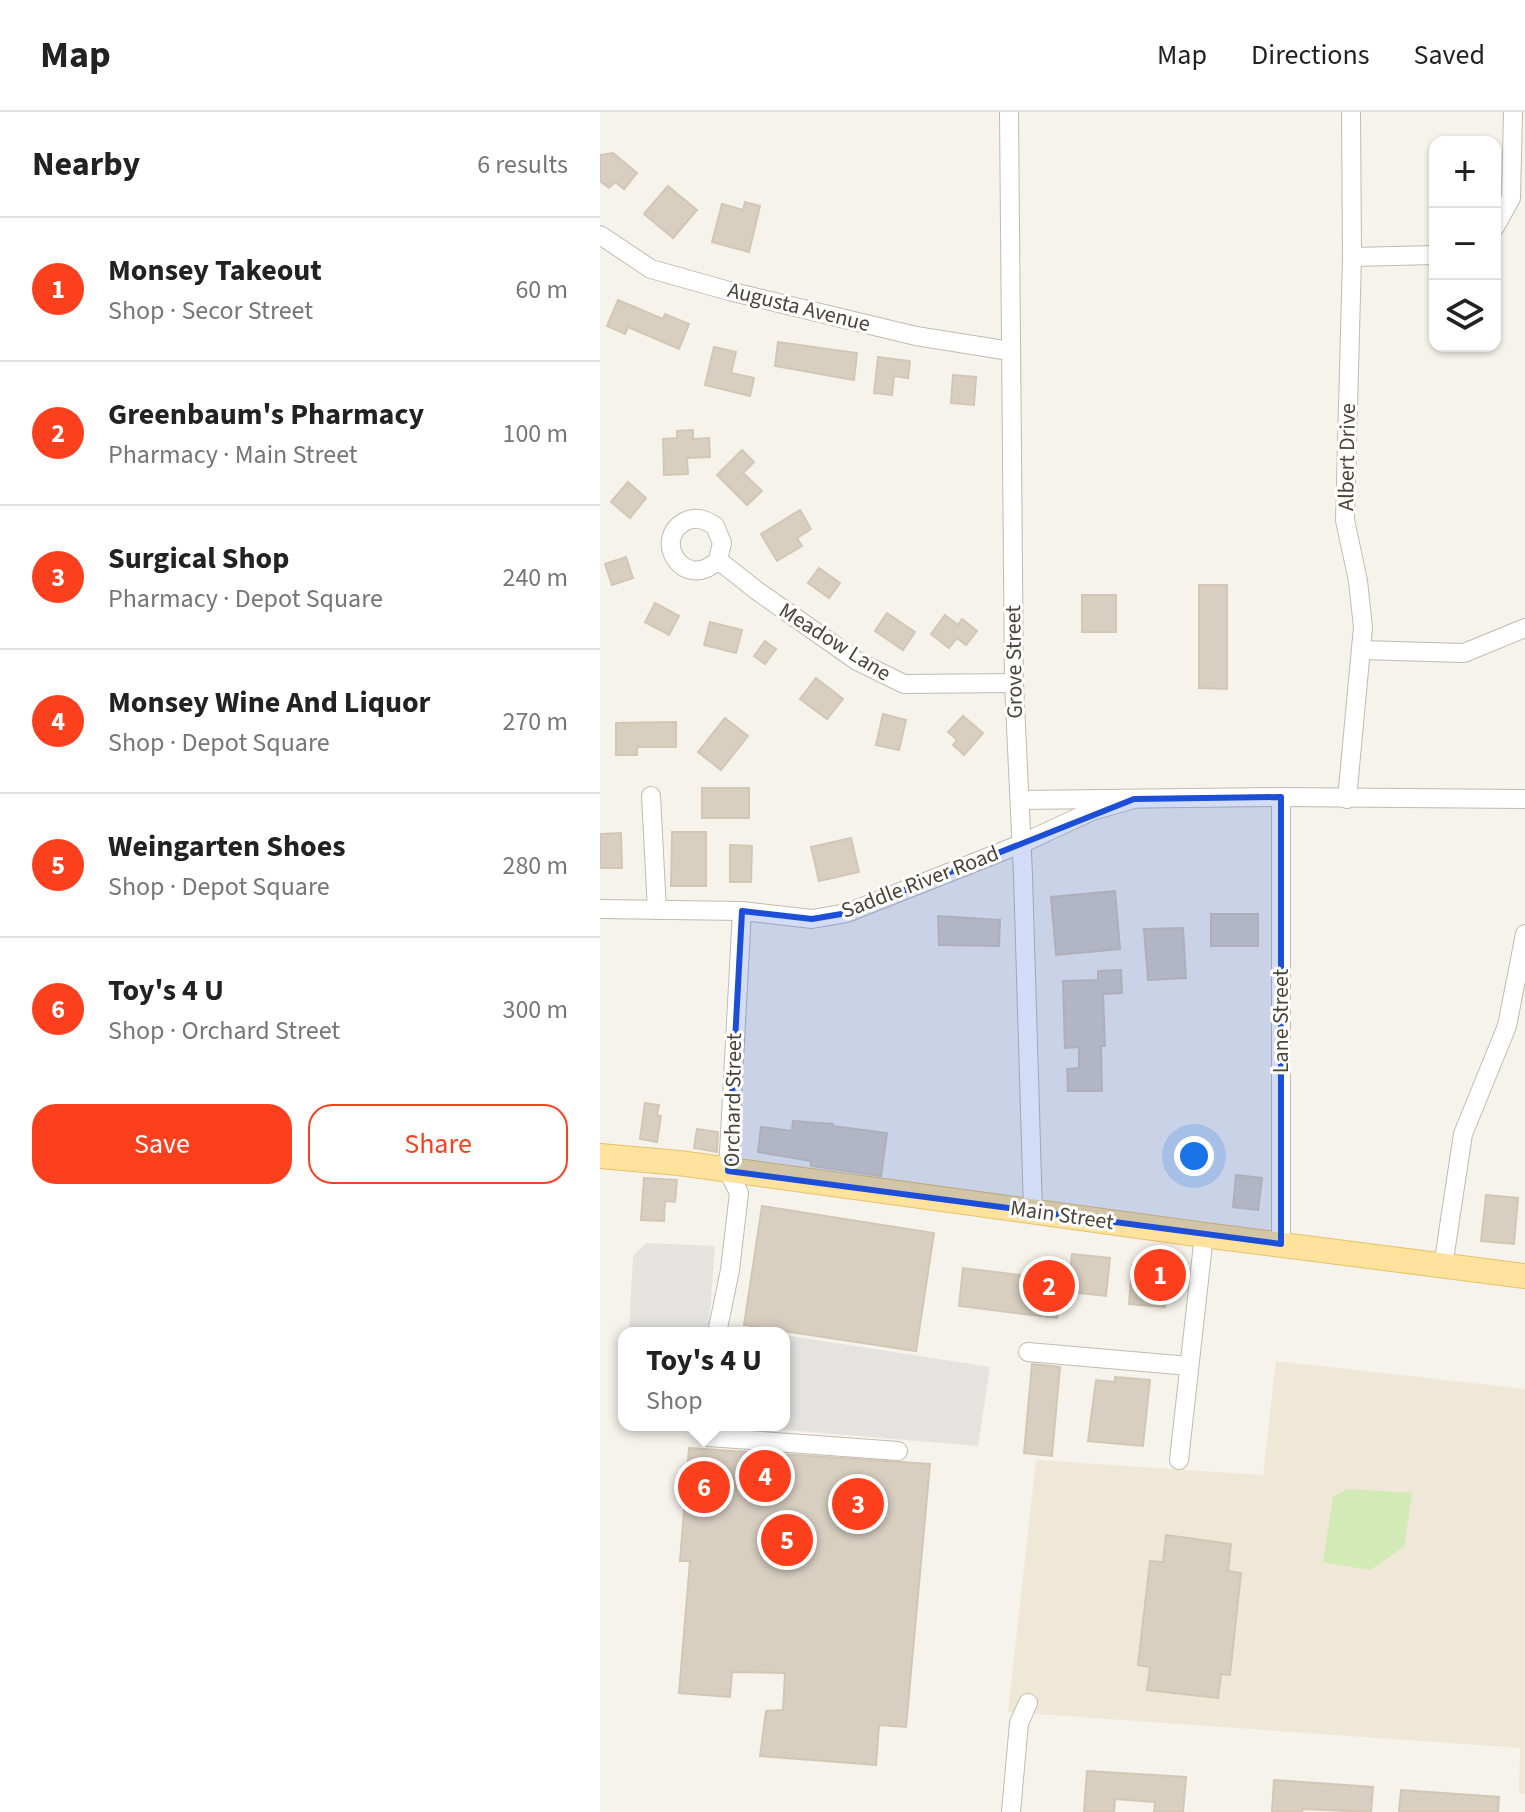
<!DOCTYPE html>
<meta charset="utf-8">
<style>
body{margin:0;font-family:"Source Sans 3",sans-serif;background:#f2f2f2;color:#222}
.controls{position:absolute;right:24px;top:24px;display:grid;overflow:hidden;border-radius:16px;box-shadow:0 2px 6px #0004}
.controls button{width:72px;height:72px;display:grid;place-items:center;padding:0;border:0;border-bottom:2px solid #e0e0e0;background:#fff;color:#222;font:40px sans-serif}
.you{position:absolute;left:594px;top:1044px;width:28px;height:28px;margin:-20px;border:6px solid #fff;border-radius:50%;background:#1a73e8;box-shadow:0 0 0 12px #1a73e833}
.badge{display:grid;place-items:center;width:52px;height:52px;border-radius:50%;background:#fc3f1d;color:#fff;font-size:26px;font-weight:700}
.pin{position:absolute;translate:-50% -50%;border:4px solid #fff;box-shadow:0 2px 8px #0006}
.popup{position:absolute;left:18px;top:1215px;width:172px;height:104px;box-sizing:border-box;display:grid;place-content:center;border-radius:16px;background:#fff;filter:drop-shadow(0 2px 6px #0005);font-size:26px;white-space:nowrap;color:#767676}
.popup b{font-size:30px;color:#222}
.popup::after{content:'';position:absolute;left:50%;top:100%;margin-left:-16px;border:16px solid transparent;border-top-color:#fff}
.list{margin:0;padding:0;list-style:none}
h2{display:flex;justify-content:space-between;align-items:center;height:104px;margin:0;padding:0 32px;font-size:34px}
h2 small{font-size:26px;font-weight:400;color:#767676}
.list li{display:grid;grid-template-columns:52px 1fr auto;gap:24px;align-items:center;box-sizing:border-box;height:144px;padding:0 32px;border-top:2px solid #e0e0e0}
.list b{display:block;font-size:30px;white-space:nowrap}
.list p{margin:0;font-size:26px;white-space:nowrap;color:#767676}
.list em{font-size:26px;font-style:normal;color:#767676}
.actions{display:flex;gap:16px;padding:24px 32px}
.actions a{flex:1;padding:18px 0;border:2px solid #fc3f1d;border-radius:24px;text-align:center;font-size:28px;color:#fc3f1d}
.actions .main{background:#fc3f1d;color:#fff}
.icon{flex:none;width:44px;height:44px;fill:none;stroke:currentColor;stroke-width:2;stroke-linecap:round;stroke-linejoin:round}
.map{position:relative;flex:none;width:925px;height:1700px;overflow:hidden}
header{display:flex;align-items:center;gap:48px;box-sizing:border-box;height:112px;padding:0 40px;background:#fff;border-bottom:2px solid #e0e0e0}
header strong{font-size:38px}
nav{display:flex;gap:44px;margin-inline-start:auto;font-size:28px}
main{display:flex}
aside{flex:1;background:#fff}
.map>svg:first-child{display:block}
.education{fill:#efe8d6}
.green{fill:#d2eab5}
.parking{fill:#e5e3e0}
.building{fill:#d8cfc1;stroke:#d3c7b4;stroke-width:2}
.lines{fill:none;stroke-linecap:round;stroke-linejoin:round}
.minor-casing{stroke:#c2bbae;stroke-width:20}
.major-casing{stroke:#e6c16a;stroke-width:26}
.minor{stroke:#fff;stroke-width:18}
.major{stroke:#ffe39c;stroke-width:24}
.marked{fill:#1d4ed8;fill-opacity:0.2;stroke:#1d4ed8;stroke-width:6;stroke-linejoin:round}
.labels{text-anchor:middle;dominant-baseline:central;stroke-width:6;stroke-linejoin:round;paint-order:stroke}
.street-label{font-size:22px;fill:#4b4439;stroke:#fff}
</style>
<header>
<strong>Map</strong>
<nav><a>Map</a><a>Directions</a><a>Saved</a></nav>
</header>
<main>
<aside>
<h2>Nearby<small>6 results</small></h2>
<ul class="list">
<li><span class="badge">1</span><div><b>Monsey Takeout</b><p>Shop · Secor Street</p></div><em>60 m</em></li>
<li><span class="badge">2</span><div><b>Greenbaum's Pharmacy</b><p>Pharmacy · Main Street</p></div><em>100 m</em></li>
<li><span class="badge">3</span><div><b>Surgical Shop</b><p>Pharmacy · Depot Square</p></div><em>240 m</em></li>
<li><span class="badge">4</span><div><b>Monsey Wine And Liquor</b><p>Shop · Depot Square</p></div><em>270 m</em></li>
<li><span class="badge">5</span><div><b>Weingarten Shoes</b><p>Shop · Depot Square</p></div><em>280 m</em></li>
<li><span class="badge">6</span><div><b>Toy's 4 U</b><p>Shop · Orchard Street</p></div><em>300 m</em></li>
</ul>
<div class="actions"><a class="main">Save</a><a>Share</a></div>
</aside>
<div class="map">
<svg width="925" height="1700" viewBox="0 0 925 1700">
<rect width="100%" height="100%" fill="#f6f3ec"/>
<path class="education" d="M676,1249L925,1277V1682L919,1681L920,1636L408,1600L436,1348L663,1363Z"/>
<path class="green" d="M748,1377L812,1381L804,1435L770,1458L723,1450L733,1385Z"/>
<g class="parking">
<path d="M46,1131L115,1134L109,1212L169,1221H29L33,1144Z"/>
<path d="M184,1223L390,1255L378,1334L125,1313H184Z"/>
</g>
<g class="building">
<path d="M13,41L37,61L24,77L15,70L9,76L0,69V43Z"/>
<path d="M68,74L97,98L73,126L44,102Z"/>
<path d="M145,90L160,94L149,140L112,130L122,92L143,98Z"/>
<path d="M18,188L63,207L65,202L89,212L79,237L28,215L25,222L7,214Z"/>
<path d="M178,230L257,241L254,268L175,254Z"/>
<path d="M114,235L136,240L131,261L154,266L150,284L105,273Z"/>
<path d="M278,245L310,249L308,266L294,264L292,283L274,281Z"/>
<path d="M353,263L376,265L374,293L351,291Z"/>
<path d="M93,318V327L109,326L110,345L87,346L88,362L64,363L63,327L77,326V319Z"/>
<path d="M142,338L154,350L143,361L162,379L147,393L117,363Z"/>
<path d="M28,370L46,386L30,406L11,390Z"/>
<path d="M200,398L211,417L197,426L202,434L177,449L161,422Z"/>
<path d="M26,445L33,466L12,473L5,452Z"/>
<path d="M219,456L240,471L229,486L208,471Z"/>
<path d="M599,473H627V577L599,576Z"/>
<rect x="482" y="483" width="34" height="37"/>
<path d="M55,491L79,504L69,523L45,510Z"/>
<path d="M287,501L315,520L303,538L275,519Z"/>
<path d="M345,503L358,513L362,507L377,519L366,533L357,526L349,536L331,522Z"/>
<path d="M110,510L142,518L136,541L104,533Z"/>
<path d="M165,529L176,537L165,552L154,544Z"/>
<path d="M216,566L243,587L227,607L200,587Z"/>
<path d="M283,602L306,608L299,638L276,633Z"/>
<path d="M363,604L383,621L364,643L353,633L357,628L348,620Z"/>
<path d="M125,606L148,624L121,658L98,640Z"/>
<path d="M76,610V635H37V643H16V611Z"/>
<rect x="102" y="676" width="47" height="30"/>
<path d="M72,720H106V774H71Z"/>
<path d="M21,721L22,756H0V722Z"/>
<path d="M251,726L259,760L219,769L211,735Z"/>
<path d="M130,733L152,734L151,770H130Z"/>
<path d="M515,779L520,837L456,843L451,785Z"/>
<rect x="611" y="802" width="47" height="32"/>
<path d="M338,804L400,808L399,834L339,833Z"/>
<path d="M583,816L586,866L548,868L544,817Z"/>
<path d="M521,858L522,881L503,882L505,934H501L502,979H468L467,957L479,956V935L465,936L463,869L498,868V859Z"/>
<path d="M45,991L59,993L57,1003L61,1004L57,1030L40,1027Z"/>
<path d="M193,1009L233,1012V1014L287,1021L281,1064L211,1054V1049L158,1040L161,1015L192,1019Z"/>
<path d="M97,1017L118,1020L117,1040L94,1036Z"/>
<path d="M636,1063L662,1066L658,1098L633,1095Z"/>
<path d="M44,1066L77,1068L75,1090L65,1089L64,1109L41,1108Z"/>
<path d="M886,1083L918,1086L914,1132L881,1129Z"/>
<path d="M162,1094L334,1121L316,1239L144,1213Z"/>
<path d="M472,1142L510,1146L506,1184L461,1179L457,1206L359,1194L363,1156L469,1169Z"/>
<path d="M532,1153L569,1156L565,1195L529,1192Z"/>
<path d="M432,1252L460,1255L452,1344L424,1341Z"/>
<path d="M515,1265L550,1268L543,1334L488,1329L496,1268L515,1270Z"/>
<path d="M89,1336L330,1352L306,1615L279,1613L276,1653L160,1644L166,1599L183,1598L185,1561L132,1560L130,1585L79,1581L90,1449H80Z"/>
<path d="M566,1423L631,1432L628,1459L641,1461L630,1563L621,1562L618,1586L547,1578L550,1555L538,1553L550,1449L563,1450Z"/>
<path d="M487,1659L586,1665L583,1700H554L555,1690L515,1687L514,1700H484Z"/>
<path d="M674,1668L773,1675L771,1700L702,1697V1700H672Z"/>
<path d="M801,1678L899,1685L898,1700H799Z"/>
</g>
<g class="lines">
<defs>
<g id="minor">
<path d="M409,0L414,571L423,763L433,1100"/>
<path d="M895,115L911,86L913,0"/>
<path d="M0,123L51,157L129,179L316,224L410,239"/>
<path d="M752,145L835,143"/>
<path d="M118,448L122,431L115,414C106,408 97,404 86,409C50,427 85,481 118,448L156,478L257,549L304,572L414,571"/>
<path d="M761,538L864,541L925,516"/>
<path d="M51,684L57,798"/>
<path d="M747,687L763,515L758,469L745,408L752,145L751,0"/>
<path d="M420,688L681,685L925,687"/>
<path d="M0,797L142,799L212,807L247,801L421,732L492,699L534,687"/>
<path d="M681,1132V685"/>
<path d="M843,1154L863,1022L907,914L925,822"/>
<path d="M117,1221L130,1158L139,1081L128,1059L142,799"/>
<path d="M428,1240L589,1254"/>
<path d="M110,1313L109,1325L298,1339"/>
<path d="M579,1348L604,1123"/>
<path d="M411,1700L419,1611L428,1591"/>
</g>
<path id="major" d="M0,1044L79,1051L604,1123L925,1164"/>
</defs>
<use href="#minor" class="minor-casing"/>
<use href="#major" class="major-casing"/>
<use href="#minor" class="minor"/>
<use href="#major" class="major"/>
</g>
<path class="marked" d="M681,685V1132L128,1059L142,799L212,807L247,801L534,687Z"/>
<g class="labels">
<g class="street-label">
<text transform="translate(199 195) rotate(14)">Augusta Avenue</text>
<text transform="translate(747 345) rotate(-89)">Albert Drive</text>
<text transform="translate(235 530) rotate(32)">Meadow Lane</text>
<text transform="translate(414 550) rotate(-91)">Grove Street</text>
<text transform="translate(320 770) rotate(-21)">Saddle River Road</text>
<text transform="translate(681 909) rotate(-90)">Lane Street</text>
<text transform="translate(133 988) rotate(-89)">Orchard Street</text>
<text transform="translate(462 1103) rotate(8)">Main Street</text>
</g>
</g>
</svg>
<div class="controls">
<button>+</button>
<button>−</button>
<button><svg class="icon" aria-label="layers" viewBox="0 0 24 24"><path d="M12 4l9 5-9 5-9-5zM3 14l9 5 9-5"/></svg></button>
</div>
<div class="you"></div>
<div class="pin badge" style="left:560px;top:1163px">1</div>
<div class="pin badge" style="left:449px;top:1174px">2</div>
<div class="pin badge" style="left:258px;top:1392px">3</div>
<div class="pin badge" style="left:165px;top:1364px">4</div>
<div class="pin badge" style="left:187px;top:1428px">5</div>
<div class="pin badge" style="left:104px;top:1375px">6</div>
<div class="popup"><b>Toy's 4 U</b>Shop</div>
</div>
</main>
